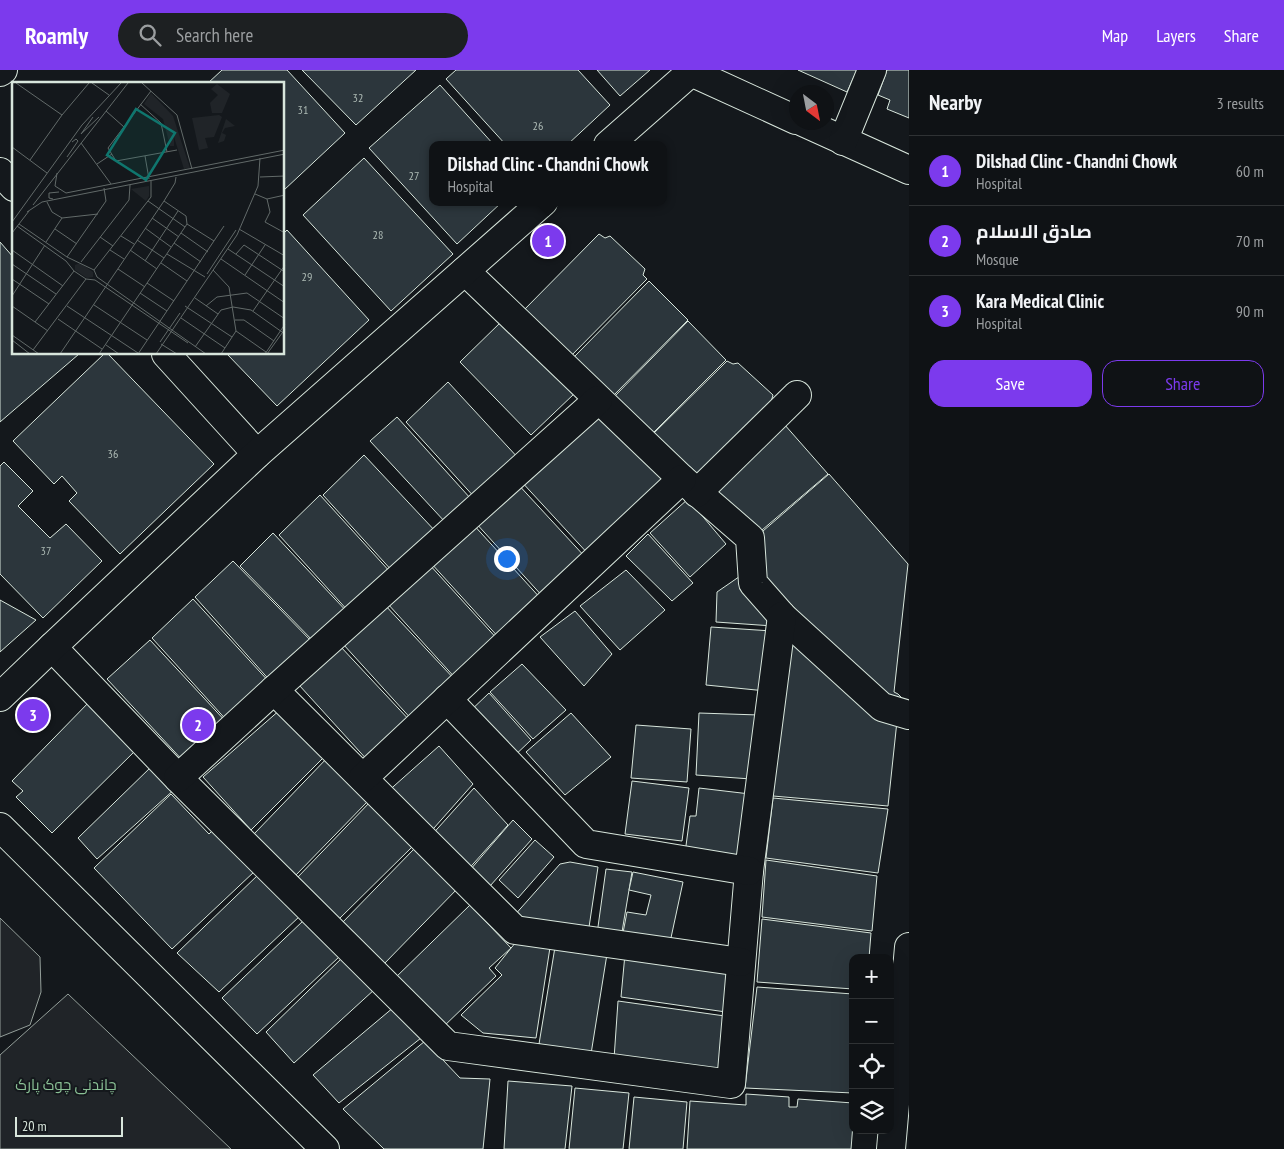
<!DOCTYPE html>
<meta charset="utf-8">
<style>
body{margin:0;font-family:"PT Sans Narrow",Cairo,sans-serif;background:#1d2022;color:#f1f3f6}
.controls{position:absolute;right:15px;bottom:15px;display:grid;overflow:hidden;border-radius:10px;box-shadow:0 5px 20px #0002}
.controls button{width:45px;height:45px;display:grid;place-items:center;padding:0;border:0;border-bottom:1px solid #2f3234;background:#0f1215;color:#f1f3f6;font:25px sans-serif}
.compass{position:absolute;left:789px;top:15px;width:45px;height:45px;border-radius:50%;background:#0f1215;box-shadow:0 5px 20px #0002;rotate:148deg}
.scale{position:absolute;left:15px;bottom:12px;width:108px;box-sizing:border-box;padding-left:5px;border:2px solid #d8e6dc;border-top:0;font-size:14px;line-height:18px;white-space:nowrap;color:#d8e6dc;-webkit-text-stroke:4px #14181c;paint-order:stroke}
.you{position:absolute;left:506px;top:488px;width:18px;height:18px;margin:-12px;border:4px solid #fff;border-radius:50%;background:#1a73e8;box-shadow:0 0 0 8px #1a73e833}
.badge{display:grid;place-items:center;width:32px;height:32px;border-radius:50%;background:#7c3aed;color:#fff;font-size:16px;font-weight:700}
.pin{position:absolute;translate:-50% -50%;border:2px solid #fff;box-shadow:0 1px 5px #0006}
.popup{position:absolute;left:429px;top:71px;width:238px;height:65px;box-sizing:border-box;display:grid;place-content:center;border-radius:10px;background:#0f1215;filter:drop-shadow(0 1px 4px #0005);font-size:16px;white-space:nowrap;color:#9b9ea0}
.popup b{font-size:19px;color:#f1f3f6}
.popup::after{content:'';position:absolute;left:50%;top:100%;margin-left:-10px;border:10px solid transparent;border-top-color:#0f1215}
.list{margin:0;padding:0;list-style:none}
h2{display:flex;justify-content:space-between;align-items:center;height:65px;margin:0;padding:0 20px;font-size:21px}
h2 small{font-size:16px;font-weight:400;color:#9b9ea0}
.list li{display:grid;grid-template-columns:32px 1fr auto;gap:15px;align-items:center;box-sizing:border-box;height:70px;padding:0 20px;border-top:1px solid #2f3234}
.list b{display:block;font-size:19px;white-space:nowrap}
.list p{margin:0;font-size:16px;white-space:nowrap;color:#9b9ea0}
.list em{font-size:16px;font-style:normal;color:#9b9ea0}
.actions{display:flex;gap:10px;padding:15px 20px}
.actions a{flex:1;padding:11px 0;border:1px solid #7c3aed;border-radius:15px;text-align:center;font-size:18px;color:#7c3aed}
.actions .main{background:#7c3aed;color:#fff}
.icon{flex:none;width:28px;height:28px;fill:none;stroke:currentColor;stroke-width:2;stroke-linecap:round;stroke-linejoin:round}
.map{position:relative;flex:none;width:909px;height:1079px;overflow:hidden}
header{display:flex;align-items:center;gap:30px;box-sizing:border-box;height:70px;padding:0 25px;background:#7c3aed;color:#fff}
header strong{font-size:24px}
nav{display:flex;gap:28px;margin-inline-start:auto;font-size:18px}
.search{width:350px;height:45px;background:#1d2022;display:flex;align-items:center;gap:12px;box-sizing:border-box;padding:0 18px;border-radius:28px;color:#9b9ea0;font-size:19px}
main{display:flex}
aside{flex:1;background:#0f1215}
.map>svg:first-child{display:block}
.green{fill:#202428;stroke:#939e99}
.building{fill:#2c363c;stroke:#d8e6dc}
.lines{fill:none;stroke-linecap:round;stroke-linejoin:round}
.minor-casing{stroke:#d8e6dc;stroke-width:30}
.major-casing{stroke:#d8e6dc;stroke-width:30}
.minor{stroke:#14181c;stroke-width:28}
.major{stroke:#14181c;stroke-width:28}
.labels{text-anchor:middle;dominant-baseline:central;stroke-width:4;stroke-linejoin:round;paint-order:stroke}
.number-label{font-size:12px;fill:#adbab4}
.park-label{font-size:15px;fill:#8ac095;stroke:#14181c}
.inset-road{fill:none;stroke:#626a69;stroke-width:1}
.view{fill:#0f766e;fill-opacity:0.15;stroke:#0f766e;stroke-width:2.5}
.inset-edge{fill:none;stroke:#d8e6dc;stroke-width:2.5}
</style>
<header>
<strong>Roamly</strong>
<div class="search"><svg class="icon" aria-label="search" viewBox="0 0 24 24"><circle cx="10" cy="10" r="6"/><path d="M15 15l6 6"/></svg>Search here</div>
<nav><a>Map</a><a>Layers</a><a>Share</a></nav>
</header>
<main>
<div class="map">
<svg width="909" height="1079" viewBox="0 0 909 1079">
<rect width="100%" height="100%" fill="#14181c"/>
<g class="green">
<path d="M0,848L40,887L41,922L30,955L0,967Z"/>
<path d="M68,924L231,1079H0V985Z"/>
</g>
<g class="building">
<path d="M222,0H287L345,63L284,120V14H207Z"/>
<path d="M302,0H416L356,55Z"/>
<path d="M456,0H578L610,35L567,75H506L446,9Z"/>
<path d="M597,0H650L620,26Z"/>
<path d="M798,0H857L847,22Z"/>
<path d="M887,0H909V48L887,39L890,30L878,25Z"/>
<path d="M440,15L494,75H433V132H502L457,174L369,78Z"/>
<path d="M364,88L453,184L391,241L303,145Z"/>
<path d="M287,160L369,250L277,336L227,284H284V163Z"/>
<path d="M599,164L605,168L610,166L645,199L643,205L647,209L566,291L520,244Z"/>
<path d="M0,172L14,188V284H79L0,352Z"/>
<path d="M649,211L688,250L612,327L573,288Z"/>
<path d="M503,250L575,323L531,365L460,292Z"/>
<path d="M688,251L726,290L653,363L613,328Z"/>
<path d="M104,284H108L214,394L120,484L69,431L77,423L62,406L54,414L13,371Z"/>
<path d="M727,291L733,294L738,293L773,325L771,332L701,410L651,366Z"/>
<path d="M448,312L520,390L477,430L406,352Z"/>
<path d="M598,335L675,408L591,487L519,409Z"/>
<path d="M397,347L471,429L446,453L370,371Z"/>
<path d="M784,354L828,404L762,460L714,419Z"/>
<path d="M364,385L437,463L394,503L323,425Z"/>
<path d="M4,392L33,421L18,436L50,468L66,454L102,491L43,548L0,504V396Z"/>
<path d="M829,404L908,494L894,622L898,624L902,628L901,633L895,635L759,511L763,461Z"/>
<path d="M515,411L587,489L545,529L474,451Z"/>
<path d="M320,425L392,504L350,543L279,465Z"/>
<path d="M688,429L726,474L690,507L650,463Z"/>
<path d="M471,452L543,531L501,570L430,492Z"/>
<path d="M273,463L350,545L316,574L240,496Z"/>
<path d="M648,464L693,513L672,531L626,486Z"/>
<path d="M233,491L315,575L273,614L195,527Z"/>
<path d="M428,493L500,572L458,611L387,533Z"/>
<path d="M626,500L665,540L620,580L580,536Z"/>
<path d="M746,502L773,556L716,552L717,522Z"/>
<path d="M193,529L272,615L230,654L152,568Z"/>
<path d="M0,530L36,550L0,582Z"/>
<path d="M384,534L457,612L414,652L343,574Z"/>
<path d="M575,541L612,584L584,616L540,567Z"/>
<path d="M711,557L772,561L766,621L706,615Z"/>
<path d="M788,558L897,651L888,736L773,726Z"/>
<path d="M150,570L229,655L186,694L107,609Z"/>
<path d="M340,576L413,654L370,693L299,615Z"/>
<path d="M522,594L566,640L533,669L490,622Z"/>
<path d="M489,623L531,670L509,691L466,645Z"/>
<path d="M92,629L138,678L52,763L16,727L23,721L12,711Z"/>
<path d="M281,639L327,684L251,760L203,707Z"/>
<path d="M571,643L611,687L565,725L526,682Z"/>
<path d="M699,643L759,645L751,709L696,705Z"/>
<path d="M636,655L691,659L687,712L631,708Z"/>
<path d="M439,676L473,714L426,767L385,724Z"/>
<path d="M329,686L369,730L295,806L254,764Z"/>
<path d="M152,696L176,718L97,789L78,768Z"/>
<path d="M632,711L689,718L682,771L625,764Z"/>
<path d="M474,718L508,755L465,803L429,768Z"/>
<path d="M699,718L750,724L748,789L685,783L690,746H696Z"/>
<path d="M171,724L209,764L215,758L255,801L172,879L94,798Z"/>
<path d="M773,728L888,739L878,803L766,788Z"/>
<path d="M371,731L413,776L337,851L296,809Z"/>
<path d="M513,750L532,769L490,816L470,800Z"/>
<path d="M535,770L554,787L518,828L499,810Z"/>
<path d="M414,779L460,816L382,896L341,854Z"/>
<path d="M766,790L877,806L872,861L762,847Z"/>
<path d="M570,792L598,797L588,864L513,847L560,794Z"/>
<path d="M606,799L632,802L621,868L597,864Z"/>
<path d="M633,802L683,812L669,877L622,868L627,842L646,845L651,825L629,820Z"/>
<path d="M259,804L300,846L219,922L177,883Z"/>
<path d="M470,835L511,878L489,898L496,906L440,960L393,910Z"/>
<path d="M762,849L871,863L869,888H853V919L757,912Z"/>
<path d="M304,850L339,887L257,964L222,928Z"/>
<path d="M520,867L551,871L536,968L483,963L461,945L502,905L495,898Z"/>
<path d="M555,877L607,884L591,984L539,974Z"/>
<path d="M625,884L738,899L733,943L621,927Z"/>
<path d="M344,886L375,919L294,993L266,962Z"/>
<path d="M757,917L853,924V1023L745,1018Z"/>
<path d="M618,931L732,947L724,1002L614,989Z"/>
<path d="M394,937L421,968L339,1033L313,1005Z"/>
<path d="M425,971L460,1008L490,1009L483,1079H384L343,1039Z"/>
<path d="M508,1011L572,1016L565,1079H504Z"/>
<path d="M575,1018L629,1023L623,1079H569Z"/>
<path d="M746,1024L789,1027V1037H797L798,1029L853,1033V1054L851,1079H687L690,1031L746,1035Z"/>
<path d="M634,1027L687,1032L683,1079H629Z"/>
</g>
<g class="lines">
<defs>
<g id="minor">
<path d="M803,52L909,100"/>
<path d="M843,71L872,0"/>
<path d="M608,75L691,2L796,50"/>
<path d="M0,102L14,117"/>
<path d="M465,201L682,409L750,468L753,513L782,546L882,637L909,645"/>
<path d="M166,284L257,384"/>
<path d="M697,423L797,325"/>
<path d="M52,577L178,708L448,976L731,1014L749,801L782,546"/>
<path d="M274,620L515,860L741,892"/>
<path d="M0,627L52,577L257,384L543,132"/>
<path d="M447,629L586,774L749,801"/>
<path d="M178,708L274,620L598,330"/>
<path d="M363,708L682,409"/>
<path d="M0,757L325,1079"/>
<path d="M891,1079L909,877"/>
</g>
<path id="major" d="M0,2L3,0"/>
</defs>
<use href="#minor" class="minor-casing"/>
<use href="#major" class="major-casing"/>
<use href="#minor" class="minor"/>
<use href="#major" class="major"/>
</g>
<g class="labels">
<g class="number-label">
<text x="358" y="27">32</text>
<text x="303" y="39">31</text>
<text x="538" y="55">26</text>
<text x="414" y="105">27</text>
<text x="378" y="164">28</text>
<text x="307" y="206">29</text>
<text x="113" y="383">36</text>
<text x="46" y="480">37</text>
</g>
<g class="park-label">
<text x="66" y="1014">چاندنی چوک پارک</text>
</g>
</g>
<g transform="translate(12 12)">
<rect width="272" height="272" fill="#14181c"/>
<path d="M205,2L218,12L210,31H200L198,21L206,13L199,7ZM139,11L161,34L178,86L172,87L162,55V64H158L151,37L132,22ZM207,33L210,35L202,55L193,56L196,66L187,68L180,36ZM214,37L223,44L213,46L210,51L214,53L212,59L206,61ZM137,104V114L134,119L119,107ZM68,181L81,190V195L75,196L63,188V183Z" fill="#202428"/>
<path class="inset-road" d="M4,1L50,33L77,1M80,1L97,13M130,1L165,33L180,87M139,9L96,66L104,79L165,68M128,22L149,41L155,70M94,29L112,45M81,35L69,52L87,35M69,61L99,102M0,65L35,91M133,74L137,97M55,75L66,59L64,57L60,60M18,78L50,33M85,82L100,72M45,91L43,104L54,111L273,68M248,95L273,94M243,112L255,117L258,130L253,140L273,151M41,117L37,116V111L47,110M255,117L273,113M136,119L173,145M152,119L174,134L175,142M35,120L40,130L50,136M21,123L116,1M15,130L30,120L273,72M140,136L167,155M0,140L70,43L109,1M7,142L55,175L82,188L85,195L194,272M175,142L202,159M5,144L54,179L62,189L74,197L83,198L176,261M133,146L159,165M43,147L65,162M227,147L273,174M0,151L17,129M169,151L196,170M109,154L122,162M88,155L101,164M125,158L152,176M34,160L50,136L86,132M162,161L189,180M216,167L273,205M0,168L51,204M98,168L112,177M118,168L145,187M155,172L193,195M224,172L232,163L273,190M55,175L94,119L92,106M209,177L273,221M133,179L166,129M69,180L117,118L118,103M149,181L175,199M0,182L44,212M106,187L133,205M82,188L139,115V99M201,188L217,205L224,249M195,192L224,148M233,193L253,163M0,197L37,222M135,201L162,219M128,211L155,229M0,214L33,163M183,216L206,232M82,223L135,258M0,224L36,249M55,224L126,271M173,224L220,255M194,224L205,215L235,211L273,237M241,229L273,183M169,236L213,266M46,237L90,267M223,238H232L262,259M23,240L62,189M0,253L27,272M0,258L18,272M148,260L168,231M149,262L165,272M94,263L107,272M183,265L209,228L221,225L239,228L270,250M21,268L74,197M48,272L152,119L163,101L164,95M87,272L175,142M126,272L212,144M144,272L225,153L246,104L248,76M209,272L224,249L254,270M253,272L273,242M255,272L273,247"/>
<path class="view" d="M124,27L163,51L134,98L95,73Z"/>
<rect width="272" height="272" class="inset-edge"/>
</g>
</svg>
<div class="controls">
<button>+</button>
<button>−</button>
<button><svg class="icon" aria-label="locate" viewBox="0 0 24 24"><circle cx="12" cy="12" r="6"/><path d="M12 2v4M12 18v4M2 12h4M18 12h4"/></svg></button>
<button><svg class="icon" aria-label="layers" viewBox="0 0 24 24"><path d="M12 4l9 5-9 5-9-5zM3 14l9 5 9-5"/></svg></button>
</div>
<svg class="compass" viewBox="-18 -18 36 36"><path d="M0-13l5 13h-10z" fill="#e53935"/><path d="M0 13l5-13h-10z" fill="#9b9ea0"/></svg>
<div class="scale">20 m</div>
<div class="you"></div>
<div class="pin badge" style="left:548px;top:171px">1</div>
<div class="popup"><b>Dilshad Clinc - Chandni Chowk</b>Hospital</div>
<div class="pin badge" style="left:198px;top:655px">2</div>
<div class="pin badge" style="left:33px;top:645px">3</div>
</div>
<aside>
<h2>Nearby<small>3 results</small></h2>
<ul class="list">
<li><span class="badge">1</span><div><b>Dilshad Clinc - Chandni Chowk</b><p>Hospital</p></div><em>60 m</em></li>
<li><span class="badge">2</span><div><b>صادق الاسلام</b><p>Mosque</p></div><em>70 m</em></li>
<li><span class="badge">3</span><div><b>Kara Medical Clinic</b><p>Hospital</p></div><em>90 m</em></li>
</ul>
<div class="actions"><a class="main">Save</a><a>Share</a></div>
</aside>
</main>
